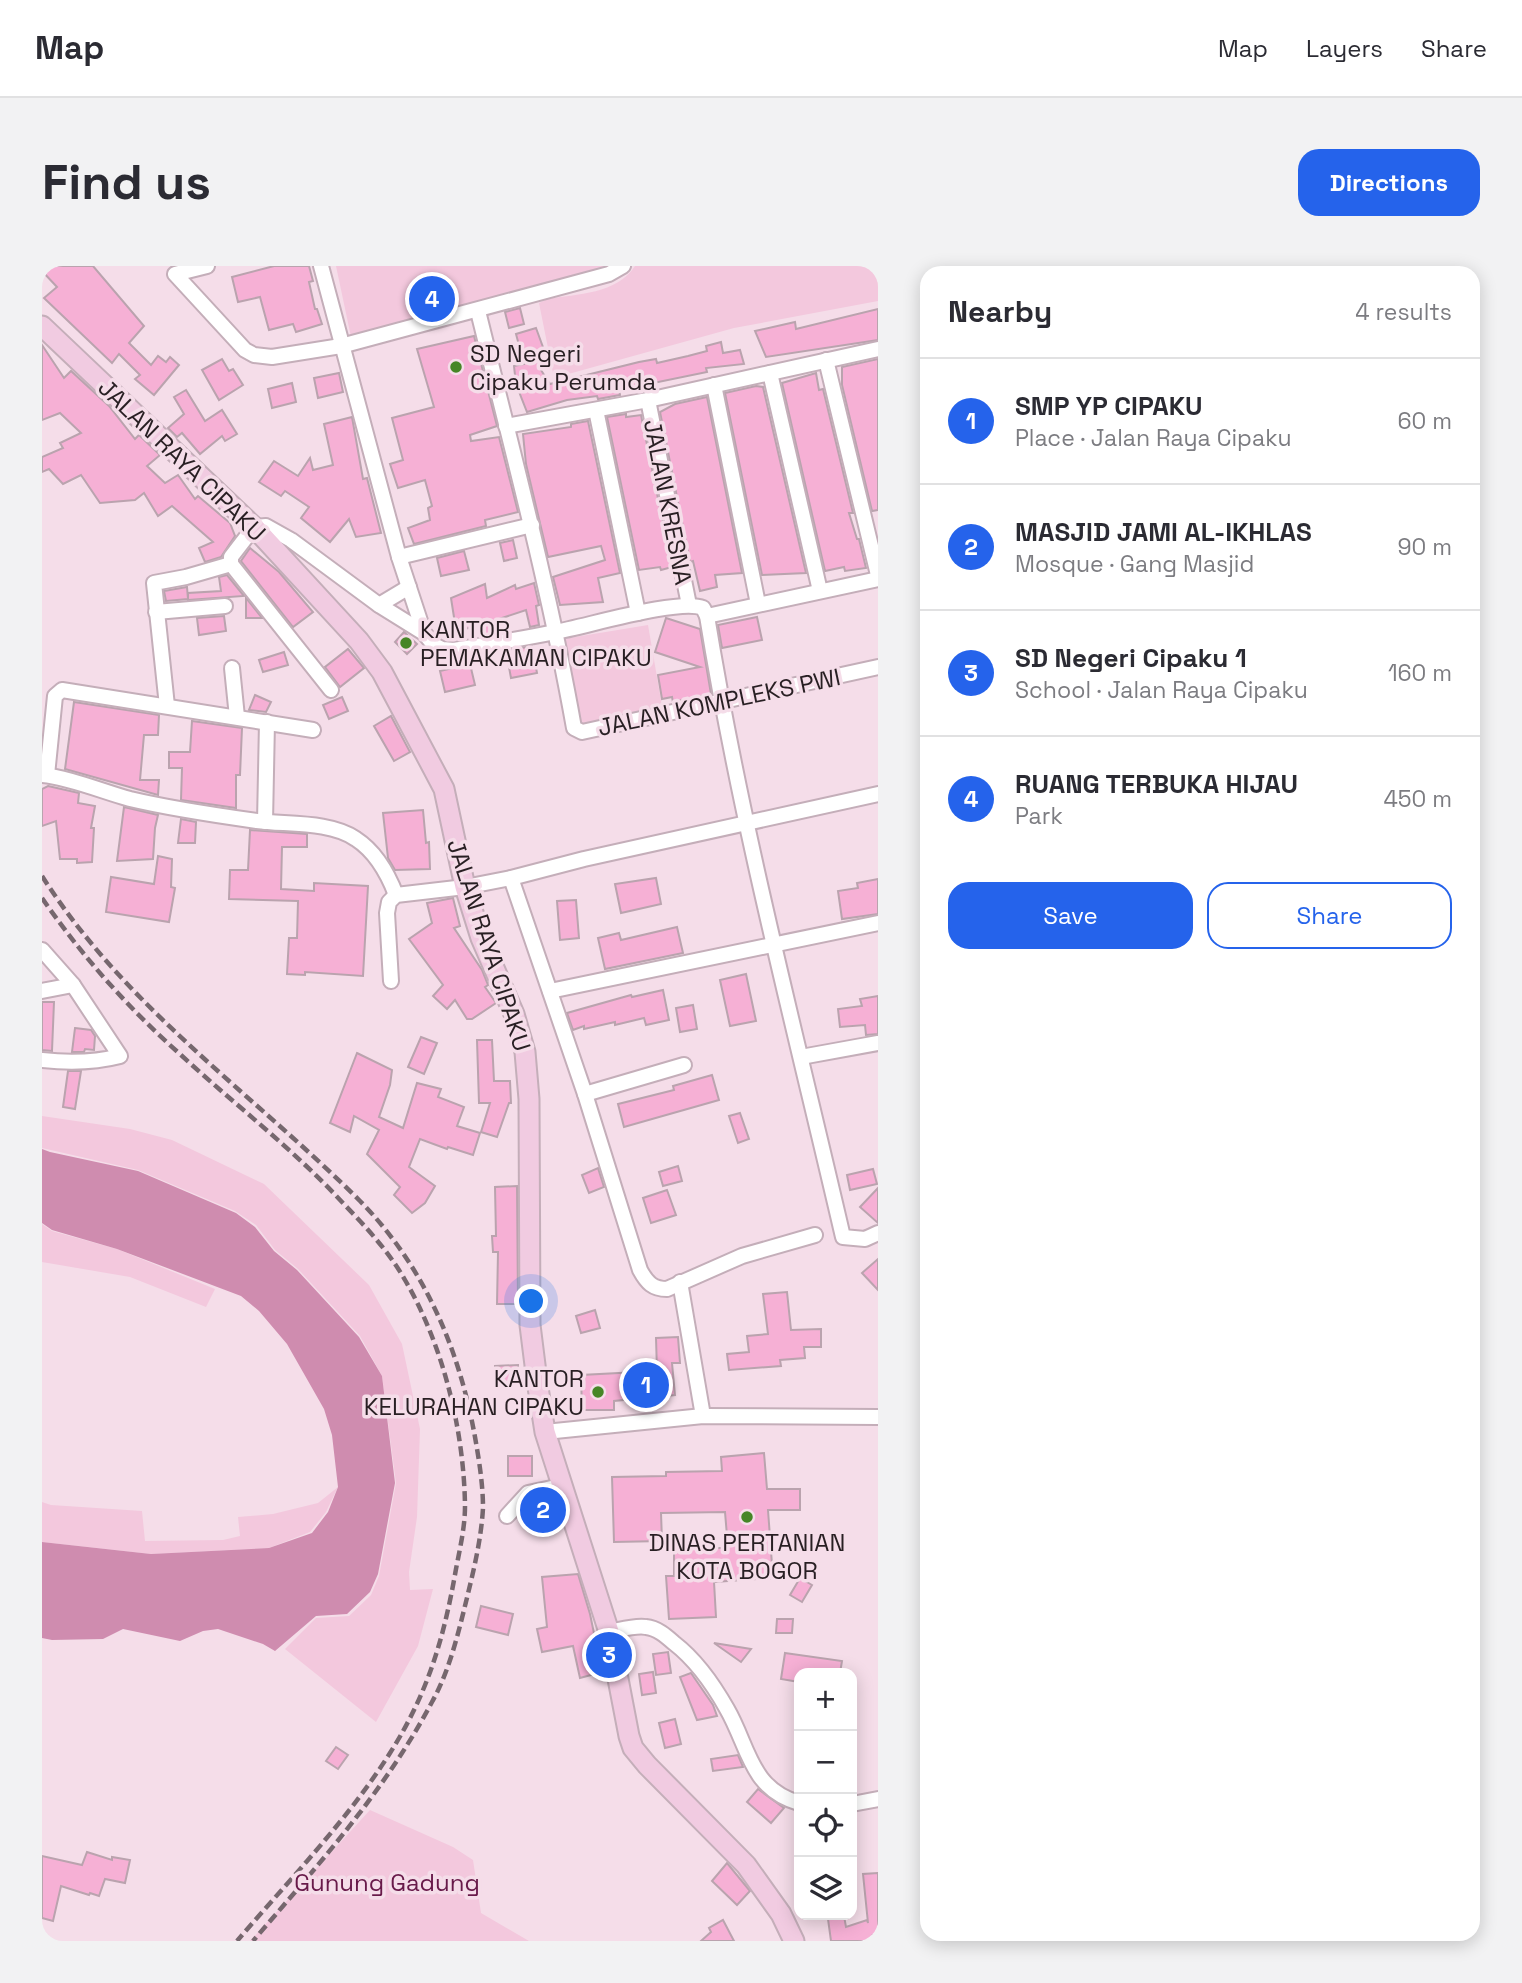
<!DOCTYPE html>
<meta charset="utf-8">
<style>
body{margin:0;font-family:"Space Grotesk",sans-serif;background:#f2f2f3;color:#2b2b33}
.controls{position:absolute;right:21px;bottom:21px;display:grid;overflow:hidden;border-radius:14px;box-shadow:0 4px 18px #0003}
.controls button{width:63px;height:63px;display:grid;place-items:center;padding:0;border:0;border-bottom:2px solid #e1e1e2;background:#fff;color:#2b2b33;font:35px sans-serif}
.you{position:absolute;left:490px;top:1036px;width:24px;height:24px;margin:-18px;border:5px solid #fff;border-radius:50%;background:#1a73e8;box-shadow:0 0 0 10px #1a73e833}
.badge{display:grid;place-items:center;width:46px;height:46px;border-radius:50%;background:#2563eb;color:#fff;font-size:23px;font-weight:700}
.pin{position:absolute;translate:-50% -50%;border:4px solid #fff;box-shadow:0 2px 7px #0006}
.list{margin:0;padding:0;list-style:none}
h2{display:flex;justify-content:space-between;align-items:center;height:91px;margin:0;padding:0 28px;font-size:30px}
h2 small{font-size:23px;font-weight:400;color:#7c7c81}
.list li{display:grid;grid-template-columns:46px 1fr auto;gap:21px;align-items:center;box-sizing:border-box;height:126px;padding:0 28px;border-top:2px solid #e1e1e2}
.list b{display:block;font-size:26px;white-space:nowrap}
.list p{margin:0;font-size:23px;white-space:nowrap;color:#7c7c81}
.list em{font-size:23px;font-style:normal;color:#7c7c81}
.actions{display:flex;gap:14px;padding:21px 28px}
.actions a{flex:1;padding:16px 0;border:2px solid #2563eb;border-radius:21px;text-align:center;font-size:24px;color:#2563eb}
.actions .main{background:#2563eb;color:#fff}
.icon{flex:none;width:38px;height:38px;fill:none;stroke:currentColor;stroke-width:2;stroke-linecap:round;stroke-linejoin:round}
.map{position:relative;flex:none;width:836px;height:1675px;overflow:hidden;border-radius:21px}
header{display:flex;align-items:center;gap:42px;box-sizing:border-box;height:98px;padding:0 35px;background:#fff;border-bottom:2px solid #e1e1e2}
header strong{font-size:33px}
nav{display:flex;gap:38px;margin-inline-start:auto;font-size:24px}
.intro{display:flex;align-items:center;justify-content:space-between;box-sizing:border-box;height:168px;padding:0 42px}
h1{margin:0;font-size:49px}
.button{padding:18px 32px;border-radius:21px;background:#2563eb;color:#fff;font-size:24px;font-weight:700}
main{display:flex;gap:42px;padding:0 42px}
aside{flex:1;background:#fff;border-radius:21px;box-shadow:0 4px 18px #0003}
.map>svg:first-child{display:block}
.green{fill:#f3c8dd}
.water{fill:#cf8caf}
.building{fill:#f6b0d5;stroke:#baa3ae;stroke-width:2}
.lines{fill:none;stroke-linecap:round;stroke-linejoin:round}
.street-casing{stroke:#c4aeb9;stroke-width:18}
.secondary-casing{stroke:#c4aeb9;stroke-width:23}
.street{stroke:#fff;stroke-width:14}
.secondary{stroke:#f1cbe1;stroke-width:19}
.rail{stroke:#76676e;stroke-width:4.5;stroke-dasharray:10 5;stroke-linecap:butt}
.poi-dot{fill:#468626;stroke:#f5dde9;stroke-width:2.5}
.labels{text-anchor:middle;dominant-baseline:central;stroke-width:7;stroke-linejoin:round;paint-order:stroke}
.poi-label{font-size:24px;fill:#281f23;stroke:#f5dde9;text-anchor:start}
.street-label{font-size:24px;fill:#281f23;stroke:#f5dde9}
.park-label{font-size:24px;fill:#681a4a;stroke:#f5dde9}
</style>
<header>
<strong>Map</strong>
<nav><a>Map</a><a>Layers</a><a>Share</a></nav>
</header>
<div class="intro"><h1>Find us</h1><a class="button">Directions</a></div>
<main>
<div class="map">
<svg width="836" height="1675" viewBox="0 0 836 1675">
<rect width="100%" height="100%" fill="#f5dde9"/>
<g class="green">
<path d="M294,0H578L309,71Z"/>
<path d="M593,0H836V35L692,62L512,112L497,37L505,33C535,28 575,28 593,0Z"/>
<path d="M606,359L621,446L533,462L515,374Z"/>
<path d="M0,850L88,863L130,874L222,918L327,1019L360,1078L378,1163L375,1251L367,1306L368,1324L391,1323L376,1380L334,1456L243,1383L274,1352L307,1350L329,1329L337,1310L354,1217L340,1110L318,1070L256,1003L233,984L214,959L193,945L96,904L0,882Z"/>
<path d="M0,958L10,965L75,983L173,1023L164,1041L88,1011L0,996Z"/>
<path d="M296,1221L284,1246L268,1266L227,1282L109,1288L0,1276V1236L9,1239L100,1245L103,1275L181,1274L198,1270L196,1251L231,1248L276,1237Z"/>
<path d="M328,1544L411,1581L431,1594L439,1647L487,1675H208Z"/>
</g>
<path class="water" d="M0,883L8,886L96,905L194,947L213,961L232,985L255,1004L317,1071L340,1110L353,1217L336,1308L328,1326L305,1348L274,1350L233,1385L221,1378L176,1363L161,1365L138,1375L81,1363L61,1373L10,1374L0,1372V1276L109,1288L227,1282L270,1267L286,1246L296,1221L290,1169L282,1143L245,1078L217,1045L199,1030L75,983L10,964L0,957Z"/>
<g class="building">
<path d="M0,0H51L102,60L87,77L109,99L116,90L124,96L128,91L137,99L112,129L93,113L98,109L77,88L70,97L2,32L15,21L0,5Z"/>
<path d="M232,0H267L271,15L267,16L273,43H275L280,58L254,66L251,58L227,64L218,31L196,36L190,11Z"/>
<path d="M478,42L482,58L467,62L463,46Z"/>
<path d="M836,43V74L724,91L713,65L753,56L754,63Z"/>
<path d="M494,62L502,84L495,85L497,101L508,118L597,96L614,93L615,97L646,90L665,85L664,80L679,76L681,87L698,84L702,98L664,102L665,106L577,124L578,129L556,133L555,130L525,134L485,146L474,118L472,100L482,98L474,68Z"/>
<path d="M432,70L455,160L428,169L429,175L457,171L476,246L443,254L444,260L372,278L366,262L388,254L386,242L390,240L383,214L356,222L348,198L361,194L350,152L392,141L375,83Z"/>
<path d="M0,79L22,112L29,105L67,140L93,173L97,169L118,189L105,200L123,217L136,209L153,233L156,230L188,257L193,270L179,291L163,296L157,282L171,276L130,240L116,250L102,227L93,234L58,237L39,209L21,218L7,203L0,206V191L21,182L18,177L39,167L18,147L0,154Z"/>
<path d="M180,93L187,105L191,103L201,119L177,134L160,104Z"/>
<path d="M836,93V244L830,245L800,119V101Z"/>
<path d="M297,107L301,126L276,132L272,112Z"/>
<path d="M774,107L777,124L781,123L811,247H807L815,273H817L824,302L803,305L802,301L783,305L740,117Z"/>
<path d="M250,117L254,136L230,142L226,123Z"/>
<path d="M714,120L721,121L764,307L720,309L683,127Z"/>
<path d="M144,124L163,155L180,144L195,168L183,175L180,170L158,188L140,167L135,171L126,162L142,148L132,131Z"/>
<path d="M665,131L700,307L673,309L675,321L658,325L651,295L648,296L618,146L633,138Z"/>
<path d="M584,148V151L599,149L630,301L619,304L618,301L597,304L565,151Z"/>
<path d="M310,151L321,213L325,212L339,267L314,271L307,253L288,276L259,252L267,241L243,225L239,230L217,216L232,195L256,210L268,192L271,204L291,199L282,158Z"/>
<path d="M546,155L578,307L556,312L561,336L518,339L511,311L563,294L559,280L506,291L484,198L481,168L529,161V158Z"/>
<path d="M471,274L475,292L462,295L458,277Z"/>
<path d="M208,282L237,306L271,346L251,361L199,295Z"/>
<path d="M422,285L427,304L399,310L395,292Z"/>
<path d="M185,309L202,330L146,334V327L179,325L177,311Z"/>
<path d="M492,317L497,339L494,340L497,359L488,361L484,344L451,355L450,368L442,369L440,360L414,364L409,332L443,318L445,332L473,319L474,323Z"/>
<path d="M145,321L146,333L124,335L122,325Z"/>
<path d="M204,332L220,352H204Z"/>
<path d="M182,350L184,365L157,369L155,352Z"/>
<path d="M715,351L720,374L680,382L676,359Z"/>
<path d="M624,352L658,363L669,428L631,436L630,431L620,433L616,409L658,401L613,386Z"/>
<path d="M362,366L375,378L365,388L353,376Z"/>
<path d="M490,380L495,407L469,412L464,385Z"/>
<path d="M306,383L322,402L298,421L283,401Z"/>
<path d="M242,386L246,399L221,406L217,394Z"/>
<path d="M428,398L433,419L403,426L398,405Z"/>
<path d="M213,429L229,436L224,446L207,444Z"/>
<path d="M300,431L306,445L287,453L281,439Z"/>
<path d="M32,436L117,449L116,469H102L98,514H117L116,529L23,503Z"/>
<path d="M349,450L368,486L352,495L332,460Z"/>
<path d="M150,455L200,462L198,509H194V542L139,534L140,502H127V486H148Z"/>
<path d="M6,520L37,527L36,537L53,540L49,562H52L50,596L35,597V593H18L14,555L0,560V523Z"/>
<path d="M82,541L116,549L113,562L111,593L75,595Z"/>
<path d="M381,544L384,577L387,576L388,603L353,604L346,592L341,547Z"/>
<path d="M139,553L154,556L153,577H136Z"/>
<path d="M208,564L265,568V581H240L239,623L272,625V617L326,620L321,710L263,706V709L245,708L247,672H255L256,635L187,633L188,604H206Z"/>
<path d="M116,590L130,593L129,621L133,622L127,656L64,646L69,611L112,618Z"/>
<path d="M614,612L619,638L579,647L573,618Z"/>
<path d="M836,613V648L800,653L796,625L816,622L815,617Z"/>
<path d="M411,632L418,660L412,662L440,704L446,719L443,721L454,737L430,753H425L413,734L405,743L391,730L401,719L367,673L390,657L385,637Z"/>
<path d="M534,634L537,672L518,674L515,635Z"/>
<path d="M635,661L641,687L563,703L556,672L577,667L579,674Z"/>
<path d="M704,708L714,755L688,760L678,714Z"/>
<path d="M621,724L627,754L604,759L602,752L573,759V756L542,763V760L531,764L525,747L589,729L590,731Z"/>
<path d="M836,730V768L824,769L823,759L798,761L796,743L820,740L818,733Z"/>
<path d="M0,736H12L10,785L0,784Z"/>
<path d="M651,739L655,763L638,766L634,742Z"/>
<path d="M33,762L49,764L53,770L52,784L43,783L42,786H30Z"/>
<path d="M379,771L395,777L382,808L366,801Z"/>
<path d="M435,774H450L452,815H468L469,837H467L455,871L439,866L448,837H437Z"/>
<path d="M315,787L350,804L348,819L337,851L361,862L375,817L399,823L396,831L422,841L415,860L438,867L431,889L406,881L405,883L378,873L367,901L393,920L383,937L370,947L352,929L358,921L325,888L337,864L312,850L308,866L288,857Z"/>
<path d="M26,805H39L33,843L21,841Z"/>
<path d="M670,809L677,834L582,861L576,838L632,824L631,820Z"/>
<path d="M698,847L707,873L696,877L687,850Z"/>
<path d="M636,900L640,915L621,920L617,906Z"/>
<path d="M556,902L562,921L547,927L540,909Z"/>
<path d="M831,903L835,918L808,924L805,909Z"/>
<path d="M475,920L476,1038H455L456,986H451L450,970H454L453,921Z"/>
<path d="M836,922V957L818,941Z"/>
<path d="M625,924L634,949L609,957L601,932Z"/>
<path d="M836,993V1024L820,1007Z"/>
<path d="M745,1026L749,1064L779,1063V1081H762L763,1092L738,1094L739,1100L687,1104L685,1088L707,1086L705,1070L726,1068L721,1028Z"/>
<path d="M553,1044L558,1062L539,1067L534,1050Z"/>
<path d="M636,1071L638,1097H630L633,1129L572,1135V1144H540L539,1109L615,1105L614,1072Z"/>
<path d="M476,1099V1118H453V1100Z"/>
<path d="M722,1187L725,1223H758V1244H726L731,1312L672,1316L674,1351L627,1353L624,1310H632V1282H686L683,1246L619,1247L620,1275L572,1276L570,1211L624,1210V1206L680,1205L679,1191Z"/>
<rect x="466" y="1190" width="24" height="20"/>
<path d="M506,1233L513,1236L516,1247L509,1261L483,1247L491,1236Z"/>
<path d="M536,1308L548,1348L560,1406L538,1412L531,1380L500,1386L495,1363L505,1361L500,1311Z"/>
<path d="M758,1312L770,1319L760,1336L748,1329Z"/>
<path d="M439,1340L471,1348L466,1369L434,1361Z"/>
<path d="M735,1353H751L750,1367H734Z"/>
<path d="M672,1377L709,1383L699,1396Z"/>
<path d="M626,1386L629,1407L614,1409L611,1388Z"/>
<path d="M743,1387L800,1395L798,1407H757V1416L739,1413Z"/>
<path d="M611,1406L614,1427L600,1429L597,1408Z"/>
<path d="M649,1407L671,1439L675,1450L655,1454L638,1411Z"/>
<path d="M633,1453L639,1478L623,1482L617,1457Z"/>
<path d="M294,1481L306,1489L296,1503L284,1495Z"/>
<path d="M696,1489L701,1501L671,1505L669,1493Z"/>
<path d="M716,1523L742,1542L729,1557L705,1536Z"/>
<path d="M45,1586L70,1594V1591L88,1594L83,1617L63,1613L57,1630L48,1627L47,1629L19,1620L11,1655L0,1652V1590L40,1599Z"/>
<path d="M685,1597L708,1625L695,1639L670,1615Z"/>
<path d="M836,1607V1669H831L833,1675H789L786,1653L802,1650L804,1661L825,1654L826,1657L821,1608Z"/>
<path d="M681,1654L692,1675H659L669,1666L667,1662Z"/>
</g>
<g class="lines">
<defs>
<g id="street">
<path d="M165,0L133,8L203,84L212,89L230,91L299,80L567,8L581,0"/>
<path d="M279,0L357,291L382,367"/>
<path d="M436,45C470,184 507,321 532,462L540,466L836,401"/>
<path d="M784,94L836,309"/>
<path d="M728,107L778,325"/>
<path d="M672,119L716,338"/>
<path d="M606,134L647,339"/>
<path d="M554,144L596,347"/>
<path d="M464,160L606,134L836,83"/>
<path d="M357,291L490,259"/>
<path d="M189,298L289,424"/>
<path d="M337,339L367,321"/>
<path d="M114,346L183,340"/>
<path d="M665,350L836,313"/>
<path d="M190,402L195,451"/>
<path d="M125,440L112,317L144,311L189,298V291L212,261L224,260L249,274L337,339L382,367L392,379L400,383L412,384C446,378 480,373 513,366C543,361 637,332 661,342L665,350C699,559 753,764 801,971L823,973L836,967"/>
<path d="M0,509C26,511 62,526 88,533C130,543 172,549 215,555C245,559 288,555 314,573C334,586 346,608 354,629"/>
<path d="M5,509L13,430L20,424L271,464"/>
<path d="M223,556L225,456"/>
<path d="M469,612L543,828L598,1004C605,1017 611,1023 625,1023L700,990L773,969"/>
<path d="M0,684L31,719L78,790C51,797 27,797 0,794"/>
<path d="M349,715L345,647L347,636L354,629L423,621L469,612L542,593L836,528"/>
<path d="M0,725L31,719"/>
<path d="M508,725L836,657"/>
<path d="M759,791L836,777"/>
<path d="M543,828L642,799"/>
<path d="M638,1016L661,1150"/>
<path d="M503,1166L661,1150L836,1151"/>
<path d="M465,1250L486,1227L519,1220"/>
<path d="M567,1366C578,1364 593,1359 604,1361C615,1362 624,1370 632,1377C654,1394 671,1418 685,1443C707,1481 708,1523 757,1537"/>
<path d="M810,1538L836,1533"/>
</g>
<path id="secondary" d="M0,60L212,261L317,375L340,406L402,523L423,621L439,672L472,748L483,786L487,833L488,1059L495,1115L503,1166L567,1366L587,1470L591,1482L605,1499L704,1599L739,1648L752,1675"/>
</defs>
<use href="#street" class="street-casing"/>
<use href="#secondary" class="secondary-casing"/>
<use href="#street" class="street"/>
<use href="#secondary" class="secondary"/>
<g class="rail">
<path d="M0,610C84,742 210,827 318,935C382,1000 417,1082 433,1171C437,1194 441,1218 441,1242C439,1277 430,1311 422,1344C414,1376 406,1407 390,1436C343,1525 276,1599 211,1675"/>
<path d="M0,632C40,690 86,742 139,789C192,838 250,882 299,935C322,959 346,984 363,1014C401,1079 422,1164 423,1240C423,1261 418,1282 414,1303C402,1372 386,1427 348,1487C305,1555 247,1614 195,1675"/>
</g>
</g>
<g class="poi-dot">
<circle cx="414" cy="101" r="7"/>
<circle cx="364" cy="377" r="7"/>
<circle cx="556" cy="1126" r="7"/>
<circle cx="705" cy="1251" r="7"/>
</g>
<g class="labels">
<g class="poi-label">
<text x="428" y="87">SD Negeri<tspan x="428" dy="28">Cipaku Perumda</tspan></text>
<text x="378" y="363">KANTOR<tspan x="378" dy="28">PEMAKAMAN CIPAKU</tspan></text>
<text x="542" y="1112" text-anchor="end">KANTOR<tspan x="542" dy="28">KELURAHAN CIPAKU</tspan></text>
<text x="705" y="1276" text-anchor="middle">DINAS PERTANIAN<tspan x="705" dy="28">KOTA BOGOR</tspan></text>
</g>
<g class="street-label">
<text transform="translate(140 194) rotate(44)">JALAN RAYA CIPAKU</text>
<text transform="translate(626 236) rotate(79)">JALAN KRESNA</text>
<text transform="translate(677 436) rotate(-12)">JALAN KOMPLEKS PWI</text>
<text transform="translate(447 679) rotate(72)">JALAN RAYA CIPAKU</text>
</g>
<g class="park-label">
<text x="345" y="1616">Gunung Gadung</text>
</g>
</g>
</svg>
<div class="controls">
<button>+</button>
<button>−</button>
<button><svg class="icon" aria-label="locate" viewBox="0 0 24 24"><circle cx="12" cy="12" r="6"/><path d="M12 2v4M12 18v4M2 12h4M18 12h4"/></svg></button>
<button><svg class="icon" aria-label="layers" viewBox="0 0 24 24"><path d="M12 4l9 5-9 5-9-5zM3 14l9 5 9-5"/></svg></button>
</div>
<div class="you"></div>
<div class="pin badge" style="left:604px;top:1119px">1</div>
<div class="pin badge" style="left:501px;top:1244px">2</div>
<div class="pin badge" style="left:567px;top:1389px">3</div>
<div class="pin badge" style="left:390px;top:33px">4</div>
</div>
<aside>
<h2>Nearby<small>4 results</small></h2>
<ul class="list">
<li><span class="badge">1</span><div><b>SMP YP CIPAKU</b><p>Place · Jalan Raya Cipaku</p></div><em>60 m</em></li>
<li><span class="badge">2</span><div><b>MASJID JAMI AL-IKHLAS</b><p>Mosque · Gang Masjid</p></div><em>90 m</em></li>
<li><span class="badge">3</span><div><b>SD Negeri Cipaku 1</b><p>School · Jalan Raya Cipaku</p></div><em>160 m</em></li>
<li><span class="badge">4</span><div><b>RUANG TERBUKA HIJAU</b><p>Park</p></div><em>450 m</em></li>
</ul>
<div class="actions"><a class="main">Save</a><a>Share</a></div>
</aside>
</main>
